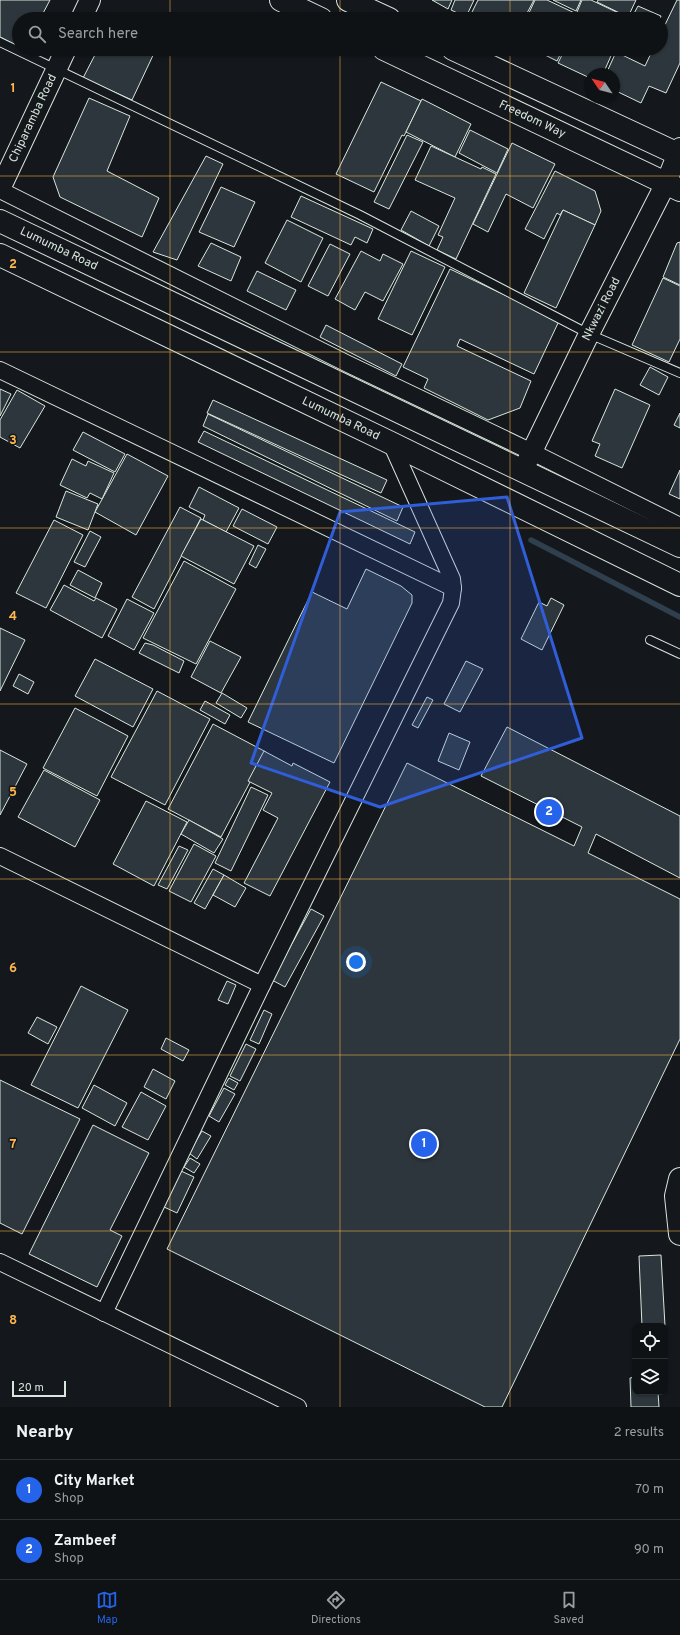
<!DOCTYPE html>
<style>
body{margin:0;font-family:Overpass,sans-serif;background:#181b1e;color:#f1f3f6}
.controls{position:absolute;right:12px;bottom:12px;display:grid;overflow:hidden;border-radius:8px;box-shadow:0 1px 3px #0004}
.controls button{width:36px;height:36px;display:grid;place-items:center;padding:0;border:0;border-bottom:1px solid #2f3234;background:#0f1215;color:#f1f3f6;font:20px sans-serif}
.compass{position:absolute;left:584px;top:68px;width:36px;height:36px;border-radius:50%;background:#0f1215;box-shadow:0 1px 3px #0004;rotate:305deg}
.scale{position:absolute;left:12px;bottom:10px;width:54px;box-sizing:border-box;padding-left:4px;border:2px solid #d8e6dc;border-top:0;font-size:11px;line-height:14px;white-space:nowrap;color:#d8e6dc;-webkit-text-stroke:3px #14181c;paint-order:stroke}
.you{position:absolute;left:356px;top:962px;width:14px;height:14px;margin:-10px;border:3px solid #fff;border-radius:50%;background:#1a73e8;box-shadow:0 0 0 6px #1a73e833}
.badge{display:grid;place-items:center;width:26px;height:26px;border-radius:50%;background:#2563eb;color:#fff;font-size:13px;font-weight:700}
.pin{position:absolute;translate:-50% -50%;border:2px solid #fff;box-shadow:0 1px 4px #0006}
.list{margin:0;padding:0;list-style:none}
h2{display:flex;justify-content:space-between;align-items:center;height:52px;margin:0;padding:0 16px;font-size:17px}
h2 small{font-size:13px;font-weight:400;color:#9b9ea0}
.list li{display:grid;grid-template-columns:26px 1fr auto;gap:12px;align-items:center;box-sizing:border-box;height:60px;padding:0 16px;border-top:1px solid #2f3234}
.list b{display:block;font-size:15px;white-space:nowrap}
.list p{margin:0;font-size:13px;white-space:nowrap;color:#9b9ea0}
.list em{font-size:13px;font-style:normal;color:#9b9ea0}
.icon{flex:none;width:22px;height:22px;fill:none;stroke:currentColor;stroke-width:2;stroke-linecap:round;stroke-linejoin:round}
.map{position:relative;flex:none;width:680px;height:1407px;overflow:hidden}
.search{position:absolute;background:#0f1215;box-shadow:0 1px 3px #0004;left:12px;right:12px;top:12px;height:44px;display:flex;align-items:center;gap:10px;box-sizing:border-box;padding:0 14px;border-radius:22px;color:#9b9ea0;font-size:15px}
.sheet{height:172px;background:#0f1215}
nav{display:flex;justify-content:space-around;align-items:center;box-sizing:border-box;height:56px;border-top:1px solid #2f3234;background:#0f1215;font-size:11px;color:#9b9ea0}
nav a{display:grid;justify-items:center;gap:2px}
nav .on{color:#2563eb}
.map>svg:first-child{display:block}
.lines{fill:none;stroke-linecap:round;stroke-linejoin:round}
.stream{stroke:#2f3f4d;stroke-width:5.5}
.building{fill:#2c363c;stroke:#d8e6dc}
.service-casing{stroke:#d8e6dc;stroke-width:10}
.minor-casing{stroke:#d8e6dc;stroke-width:18}
.tertiary-casing{stroke:#d8e6dc;stroke-width:22}
.secondary-casing{stroke:#d8e6dc;stroke-width:24}
.primary-casing{stroke:#d8e6dc;stroke-width:24}
.service{stroke:#14181c;stroke-width:8}
.minor{stroke:#14181c;stroke-width:16}
.tertiary{stroke:#14181c;stroke-width:20}
.secondary{stroke:#14181c;stroke-width:22}
.primary{stroke:#14181c;stroke-width:22}
.marked{fill:#305dd8;fill-opacity:0.2;stroke:#305dd8;stroke-width:3;stroke-linejoin:round}
.grid{fill:none;stroke:#ffb74d;stroke-width:1;stroke-opacity:0.55}
.labels{text-anchor:middle;dominant-baseline:central;stroke-width:3;stroke-linejoin:round;paint-order:stroke}
.street-label{font-size:12px;fill:#d8e6dc;stroke:#14181c}
.grid-label{font-size:13px;text-anchor:middle;font-weight:bold;fill:#ffb74d;stroke:#14181c;stroke-width:3;stroke-linejoin:round;paint-order:stroke}
</style>
<div class="map">
<svg width="680" height="1407" viewBox="0 0 680 1407">
<rect width="100%" height="100%" fill="#14181c"/>
<g class="lines">
<path class="stream" d="M531,540L680,617"/>
</g>
<g class="building">
<path d="M0,0H50L40,19H19V47L0,37Z"/>
<path d="M432,0H452L448,9Z"/>
<path d="M455,0H474L466,17L451,10Z"/>
<path d="M478,0H534L526,15L532,18L531,19H470L469,18Z"/>
<path d="M535,0H547L579,15L577,19H532L533,17L528,15Z"/>
<path d="M553,0H581L576,11Z"/>
<path d="M582,0H591L629,18L580,19L582,15L577,12Z"/>
<path d="M598,0H636L628,17L597,2Z"/>
<path d="M677,0H680V63L666,93L649,86L641,103L614,90V74H606L616,52L645,66L653,49H661V33Z"/>
<path d="M638,6L661,16L660,19H631Z"/>
<path d="M117,13L131,19H114Z"/>
<path d="M98,49H156L132,100L83,78Z"/>
<path d="M533,49H563L557,61Z"/>
<path d="M565,49H614L603,74H590V78L558,63Z"/>
<path d="M381,82L421,101L404,136L402,135L374,192L336,174Z"/>
<path d="M89,98L130,116L107,171L159,198L142,237L60,197L53,177Z"/>
<path d="M422,99L471,124L455,157L406,132Z"/>
<path d="M470,130L508,149L497,173L459,153Z"/>
<path d="M407,135L423,142L389,209L374,202Z"/>
<path d="M512,143L555,164L533,208L506,194L488,232L473,224Z"/>
<path d="M431,146L481,169L482,167L496,174L456,259L437,250L443,237L438,235L455,198L415,180Z"/>
<path d="M206,156L223,164L177,260L153,252Z"/>
<path d="M555,171L595,191L601,211L595,225L563,210L560,215L557,213L544,239L525,229Z"/>
<path d="M221,187L255,202L234,247L199,232Z"/>
<path d="M301,196L373,229L367,243L355,237L351,245L291,217Z"/>
<path d="M563,210L595,225L556,308L524,293Z"/>
<path d="M411,211L439,226L429,246L401,230Z"/>
<path d="M287,220L323,238L301,282L265,263Z"/>
<path d="M680,242V285L663,277L677,243Z"/>
<path d="M211,243L241,257L231,281L198,266Z"/>
<path d="M330,244L350,254L328,296L308,286Z"/>
<path d="M361,251L380,261L383,254L403,264L383,301L365,292L355,310L335,299Z"/>
<path d="M411,251L445,267L412,335L378,319Z"/>
<path d="M450,269L559,321L534,374L460,339L457,346L531,381L520,408L488,420L424,388L428,379L403,367Z"/>
<path d="M257,271L296,290L286,310L247,291Z"/>
<path d="M663,278L680,286V339L669,362L632,345Z"/>
<path d="M326,325L402,364L396,376L320,337Z"/>
<path d="M650,367L668,377L659,395L640,385Z"/>
<path d="M0,389L11,394L0,416Z"/>
<path d="M615,389L650,405L622,468L595,456L600,444L592,441Z"/>
<path d="M17,390L45,406L20,448L0,437V420Z"/>
<path d="M213,400L387,480L381,493L207,413Z"/>
<path d="M680,413V428L674,425Z"/>
<path d="M208,414L403,507L397,521L203,426Z"/>
<path d="M204,431L415,532L410,544L198,442Z"/>
<path d="M83,432L125,454L115,472L73,450Z"/>
<path d="M127,454L168,476L136,535L95,512Z"/>
<path d="M72,459L86,466L88,461L114,473L102,499L90,493L87,498L60,485Z"/>
<path d="M680,470V499L669,494Z"/>
<path d="M199,487L239,508L226,532L203,520L205,515L189,507Z"/>
<path d="M66,491L98,504L88,530L56,517Z"/>
<path d="M180,507L201,518L154,609L132,597Z"/>
<path d="M242,509L277,527L268,544L233,526Z"/>
<path d="M201,519L254,546L234,584L181,556Z"/>
<path d="M54,520L83,535L46,608L16,593Z"/>
<path d="M90,531L101,537L85,567L74,562Z"/>
<path d="M258,545L266,549L256,568L249,564Z"/>
<path d="M184,561L236,589L196,664L143,638Z"/>
<path d="M366,569L401,586L412,595V603L334,763L248,722L312,592L347,609Z"/>
<path d="M78,570L102,583L95,598L70,585Z"/>
<path d="M64,585L94,601L96,598L117,609L102,638L50,610Z"/>
<path d="M551,598L564,605L542,650L521,639L539,602L547,606Z"/>
<path d="M127,599L154,613L134,650L108,636Z"/>
<path d="M0,628L25,640L0,691Z"/>
<path d="M210,641L241,657L221,693L191,677Z"/>
<path d="M145,643L153,645L184,661L179,673L139,653Z"/>
<path d="M95,659L153,689L133,727L75,696Z"/>
<path d="M466,661L483,669L460,712L444,704Z"/>
<path d="M19,674L34,682L28,694L13,686Z"/>
<path d="M157,691L210,719L165,805L111,777Z"/>
<path d="M222,693L247,708L241,718L216,703Z"/>
<path d="M427,697L433,700L418,728L412,725Z"/>
<path d="M205,701L230,715L225,724L200,710Z"/>
<path d="M75,708L128,736L97,796L43,768Z"/>
<path d="M213,724L266,752L221,837L168,809Z"/>
<path d="M507,727L680,816V878L596,834L588,853L680,899V1039L502,1407H485L167,1249L407,763L574,846L582,827L481,776Z"/>
<path d="M449,733L470,742L459,770L438,761Z"/>
<path d="M0,750L27,764L0,815Z"/>
<path d="M264,751L292,766L293,763L330,782L270,896L244,883L278,818L263,810L272,793L248,781Z"/>
<path d="M44,770L100,800L75,847L18,817Z"/>
<path d="M251,787L268,795L231,871L215,863Z"/>
<path d="M146,801L187,822L154,886L113,864Z"/>
<path d="M189,820L223,839L214,853L181,834Z"/>
<path d="M194,844L216,856L191,902L169,891Z"/>
<path d="M179,846L188,850L167,889L158,885Z"/>
<path d="M213,869L224,875L205,909L194,903Z"/>
<path d="M224,875L246,888L235,907L213,895Z"/>
<path d="M311,909L324,916L285,987L272,980Z"/>
<path d="M227,981L236,985L228,1004L218,1000Z"/>
<path d="M81,986L128,1010L78,1108L31,1085Z"/>
<path d="M264,1010L272,1014L259,1044L250,1040Z"/>
<path d="M37,1017L57,1027L48,1044L28,1033Z"/>
<path d="M166,1038L189,1050L183,1061L161,1049Z"/>
<path d="M246,1044L256,1049L240,1081L230,1076Z"/>
<path d="M153,1069L175,1081L166,1099L144,1087Z"/>
<path d="M229,1078L238,1083L234,1090L225,1085Z"/>
<path d="M0,1080L80,1119L22,1234L0,1223Z"/>
<path d="M94,1085L127,1103L115,1126L82,1108Z"/>
<path d="M224,1088L235,1094L219,1122L209,1116Z"/>
<path d="M141,1092L166,1106L148,1140L122,1127Z"/>
<path d="M93,1125L149,1153L110,1230L122,1236L97,1287L29,1254Z"/>
<path d="M202,1131L211,1136L197,1159L189,1153Z"/>
<path d="M190,1158L200,1164L194,1173L184,1167Z"/>
<path d="M181,1171L194,1177L177,1213L164,1207Z"/>
<path d="M661,1255L665,1326H642L639,1256Z"/>
<path d="M635,1377V1392H658L659,1407H631L630,1378Z"/>
</g>
<g class="lines">
<defs>
<g id="service">
<path d="M0,42L360,215L589,334L680,373"/>
<path d="M650,640L680,654"/>
</g>
<g id="minor">
<path d="M0,190L348,364L532,452L680,526"/>
<path d="M0,370L453,588"/>
<path d="M0,856L262,985"/>
<path d="M0,1262L298,1407"/>
<path d="M104,1313L262,985L451,603L453,588L452,579L391,443"/>
</g>
<g id="tertiary">
<path d="M81,19L90,0"/>
<path id="s1" d="M0,189L66,49"/>
<path id="s2" d="M523,470L589,334L666,183L680,148"/>
</g>
<g id="secondary">
<path d="M281,0L321,19"/>
<path d="M348,0L389,19"/>
<path id="s3" d="M384,49L680,190"/>
<path d="M453,49L680,155"/>
<path d="M680,1179L676,1196L680,1234"/>
</g>
<g id="primary">
<path id="s4" d="M0,221L680,546"/>
<path id="s5" d="M0,255L391,443L680,585"/>
</g>
</defs>
<use href="#service" class="service-casing"/>
<use href="#minor" class="minor-casing"/>
<use href="#tertiary" class="tertiary-casing"/>
<use href="#secondary" class="secondary-casing"/>
<use href="#primary" class="primary-casing"/>
<use href="#service" class="service"/>
<use href="#minor" class="minor"/>
<use href="#tertiary" class="tertiary"/>
<use href="#secondary" class="secondary"/>
<use href="#primary" class="primary"/>
</g>
<path class="marked" d="M507,497L582,738L380,807L251,763L340,512Z"/>
<path class="grid" d="M170,0V19M340,0V19M510,0V19M170,49V1407M340,49V1407M510,49V1407M0,176H680M0,352H680M0,528H680M0,704H680M0,879H680M0,1055H680M0,1231H680"/>
<g class="labels">
<g class="street-label">
<text stroke="none"><textPath href="#s1" startOffset="78">Chiparamba Road</textPath></text>
<text stroke="none"><textPath href="#s3" startOffset="164">Freedom Way</textPath></text>
<text stroke="none"><textPath href="#s4" startOffset="65">Lumumba Road</textPath></text>
<text stroke="none"><textPath href="#s2" startOffset="179">Nkwazi Road</textPath></text>
<text stroke="none"><textPath href="#s5" startOffset="378">Lumumba Road</textPath></text>
</g>
</g>
<g class="grid-label">
<text x="13" y="92">1</text>
<text x="13" y="268">2</text>
<text x="13" y="444">3</text>
<text x="13" y="620">4</text>
<text x="13" y="796">5</text>
<text x="13" y="972">6</text>
<text x="13" y="1148">7</text>
<text x="13" y="1324">8</text>
</g>
</svg>
<div class="controls">
<button><svg class="icon" aria-label="locate" viewBox="0 0 24 24"><circle cx="12" cy="12" r="6"/><path d="M12 2v4M12 18v4M2 12h4M18 12h4"/></svg></button>
<button><svg class="icon" aria-label="layers" viewBox="0 0 24 24"><path d="M12 4l9 5-9 5-9-5zM3 14l9 5 9-5"/></svg></button>
</div>
<svg class="compass" viewBox="-18 -18 36 36"><path d="M0-13l5 13h-10z" fill="#e53935"/><path d="M0 13l5-13h-10z" fill="#9b9ea0"/></svg>
<div class="scale">20 m</div>
<div class="you"></div>
<div class="pin badge" style="left:424px;top:1144px">1</div>
<div class="pin badge" style="left:549px;top:812px">2</div>
<div class="search"><svg class="icon" aria-label="search" viewBox="0 0 24 24"><circle cx="10" cy="10" r="6"/><path d="M15 15l6 6"/></svg>Search here</div>
</div>
<section class="sheet">
<h2>Nearby<small>2 results</small></h2>
<ul class="list">
<li><span class="badge">1</span><div><b>City Market</b><p>Shop</p></div><em>70 m</em></li>
<li><span class="badge">2</span><div><b>Zambeef</b><p>Shop</p></div><em>90 m</em></li>
</ul>
</section>
<nav>
<a class="on"><svg class="icon" aria-label="map" viewBox="0 0 24 24"><path d="M3 6l6-2 6 2 6-2v14l-6 2-6-2-6 2zM9 4v14M15 6v14"/></svg>Map</a>
<a><svg class="icon" aria-label="directions" viewBox="0 0 24 24"><path d="M12 3l9 9-9 9-9-9zM9 14v-3h6M13 9l2 2-2 2"/></svg>Directions</a>
<a><svg class="icon" aria-label="saved" viewBox="0 0 24 24"><path d="M7 4h10v16l-5-4-5 4z"/></svg>Saved</a>
</nav>
